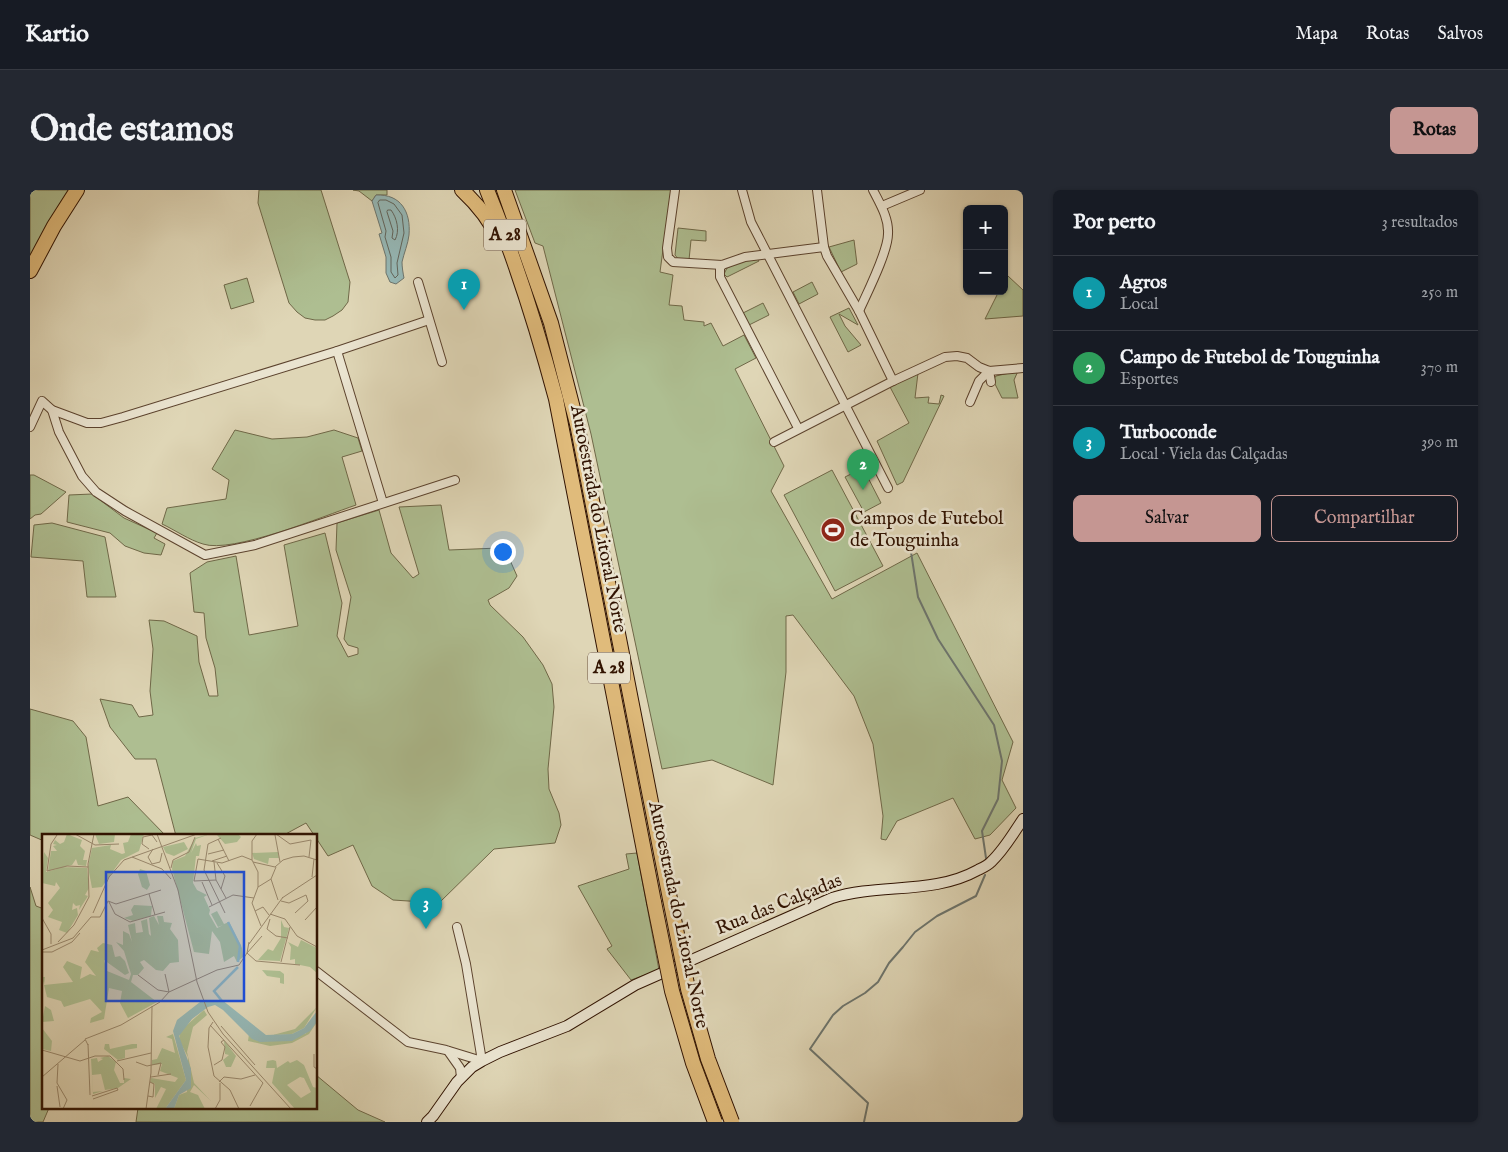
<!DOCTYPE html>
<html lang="pt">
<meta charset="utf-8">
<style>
body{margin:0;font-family:"IM FELL English",serif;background:#242831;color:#f1f3f6}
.controls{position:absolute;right:15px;top:15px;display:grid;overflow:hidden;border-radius:8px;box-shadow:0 1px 4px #0004}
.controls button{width:45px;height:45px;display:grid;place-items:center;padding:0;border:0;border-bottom:1px solid #363941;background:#171b24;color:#f1f3f6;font:25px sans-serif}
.you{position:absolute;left:472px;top:361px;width:18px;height:18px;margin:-12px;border:4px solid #fff;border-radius:50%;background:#1a73e8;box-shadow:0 0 0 8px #1a73e833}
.badge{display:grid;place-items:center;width:32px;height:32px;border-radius:50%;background:#c59692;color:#fff;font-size:16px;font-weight:700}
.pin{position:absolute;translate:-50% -41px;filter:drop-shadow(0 1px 2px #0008)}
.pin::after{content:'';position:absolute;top:26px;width:18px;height:15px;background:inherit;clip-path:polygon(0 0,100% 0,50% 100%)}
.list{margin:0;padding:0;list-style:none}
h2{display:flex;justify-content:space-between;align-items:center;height:65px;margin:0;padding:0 20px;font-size:21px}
h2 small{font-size:16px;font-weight:400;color:#9ea1a6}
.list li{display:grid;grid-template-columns:32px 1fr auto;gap:15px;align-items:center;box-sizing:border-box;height:75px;padding:0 20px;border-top:1px solid #363941}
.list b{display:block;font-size:19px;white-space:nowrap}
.list p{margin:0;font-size:16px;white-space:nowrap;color:#9ea1a6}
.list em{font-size:16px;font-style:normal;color:#9ea1a6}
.actions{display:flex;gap:10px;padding:15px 20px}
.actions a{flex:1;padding:11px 0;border:1px solid #c59692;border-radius:8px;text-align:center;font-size:18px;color:#c59692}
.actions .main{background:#c59692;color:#111}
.map{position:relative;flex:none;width:993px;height:932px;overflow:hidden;border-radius:8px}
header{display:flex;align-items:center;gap:30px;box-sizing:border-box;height:70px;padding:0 25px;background:#171b24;border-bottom:1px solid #363941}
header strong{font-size:24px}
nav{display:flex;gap:28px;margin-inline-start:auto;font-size:18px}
.intro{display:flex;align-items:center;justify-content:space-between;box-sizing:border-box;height:120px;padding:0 30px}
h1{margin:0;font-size:35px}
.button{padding:12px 22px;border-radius:8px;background:#c59692;color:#111;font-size:18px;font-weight:700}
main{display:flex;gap:30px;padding:0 30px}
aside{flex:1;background:#171b24;border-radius:8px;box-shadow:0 1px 4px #0004}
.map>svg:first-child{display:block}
.green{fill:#aebe91;stroke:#6f6848}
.water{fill:#95b7b5;stroke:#6d756d}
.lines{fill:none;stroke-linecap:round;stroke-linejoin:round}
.shore{stroke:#62645a;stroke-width:1}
.stream{stroke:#6d756d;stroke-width:2}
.minor-casing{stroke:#5c432e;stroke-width:10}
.secondary-casing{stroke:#301200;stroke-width:12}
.motorway-casing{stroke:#301200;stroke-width:16}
.minor{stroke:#eae4d0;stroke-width:8}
.secondary{stroke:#eae4d0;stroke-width:10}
.motorway{stroke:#e0bb7b;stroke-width:14}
.motorway-bridge-casing{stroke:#301200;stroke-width:16;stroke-linecap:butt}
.motorway-bridge{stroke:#e0bb7b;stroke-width:14}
.labels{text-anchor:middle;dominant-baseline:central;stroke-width:5;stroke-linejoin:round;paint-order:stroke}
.shield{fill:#eae4d0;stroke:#68513e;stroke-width:1}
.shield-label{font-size:18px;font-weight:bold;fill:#301200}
.street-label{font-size:19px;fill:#301200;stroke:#eae4d0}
.poi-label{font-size:19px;fill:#301200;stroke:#eae4d0;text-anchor:start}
.inset-river{fill:none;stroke:#95b7b5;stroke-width:2.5}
.inset-road{fill:none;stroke:#99886d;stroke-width:1}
.view{fill:#1d4ed8;fill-opacity:0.15;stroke:#1d4ed8;stroke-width:2.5}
.inset-edge{fill:none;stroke:#301200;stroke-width:2.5}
</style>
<header>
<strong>Kartio</strong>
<nav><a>Mapa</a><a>Rotas</a><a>Salvos</a></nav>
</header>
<div class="intro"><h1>Onde estamos</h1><a class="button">Rotas</a></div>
<main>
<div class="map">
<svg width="993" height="932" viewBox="0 0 993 932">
<rect width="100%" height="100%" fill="#dfd6b6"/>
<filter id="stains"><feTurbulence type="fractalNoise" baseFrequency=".004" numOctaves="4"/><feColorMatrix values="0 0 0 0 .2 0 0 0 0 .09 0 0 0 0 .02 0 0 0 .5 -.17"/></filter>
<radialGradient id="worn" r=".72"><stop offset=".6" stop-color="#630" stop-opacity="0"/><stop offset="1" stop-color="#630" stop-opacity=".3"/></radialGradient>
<g class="green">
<path d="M0,0H40L23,26L0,66Z"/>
<path d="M229,0H291L320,92L318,112L312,120L303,126L295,130H285L275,128L267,122L259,113L228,13Z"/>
<path d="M323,0H357V5H346L342,11L329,1Z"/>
<path d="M485,0H641L630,82L643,85L639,115L652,116L654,130L674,132V136L681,133L693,156L714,145L726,168L705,179L754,276L741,301L802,409L887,363L983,552L972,590L986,618L960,645L945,649L923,608L867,631L856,650L851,649L853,626L843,554L824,506L763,425L756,426V482L743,595L682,570L632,579L561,244L513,56L505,53Z"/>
<path d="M648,38L676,41V51L661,50L659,70H649L645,65Z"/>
<path d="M824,50L827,74L811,82L799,57Z"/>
<path d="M717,69H728L729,71L697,87L694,84L697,78Z"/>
<path d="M978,86L993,100V126L955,129L969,101H974V93Z"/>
<path d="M217,88L224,112L201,119L194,95Z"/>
<path d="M782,92L788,104L769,114L763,102Z"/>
<path d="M733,113L739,125L719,135L713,123Z"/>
<path d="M819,118L828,135L809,124L815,136L831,155L818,162L800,127Z"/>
<path d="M988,181L984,190L988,208H972L963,190L966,186Z"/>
<path d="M888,183L885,208L899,207L898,213L909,214L911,205L914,206L873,292L867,295L847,251L879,233L860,197Z"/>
<path d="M205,240L242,249L277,247L304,240L328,248L332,261L312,267L326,315C294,326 202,364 173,354C159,350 145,340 132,334L137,318L196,309L199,290L182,279Z"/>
<path d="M833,278L851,313L834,322L815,287Z"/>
<path d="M802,280L853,376L805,401L754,305Z"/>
<path d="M0,285H4L36,302L11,324L5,325L0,329Z"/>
<path d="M62,304L94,328L127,343L124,348L135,354L131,365L114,363L95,356L80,343L37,332L39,305Z"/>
<path d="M411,315L419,360L469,358L479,368L487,386L479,398L458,410L460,415L493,447L513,475L522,494L524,517L518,579L519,599L529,623L531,635L525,653L464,659L409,713L363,710L342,696L323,655L298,666L276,633L252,646H146L126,569H105L80,537L70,509L102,515L109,527L123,525L120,501L123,459L119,430L134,431L167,446L169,472L179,506H188L185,478L176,448L174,423L164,422L160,383L177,372L206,366L219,445L268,436L254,355L295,343L312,413L307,446L318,467L328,464V458L318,455L314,449L321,407L306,360L307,333L349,320L361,363L383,388L389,384L369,317Z"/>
<path d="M22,333L75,347L86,407H57L53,371L1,367L4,335Z"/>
<path d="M0,519L43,531L56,547L68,616L98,607L136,646H14V651L0,645Z"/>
<path d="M607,663L629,780L601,790L577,759L582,756L548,696L599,679L596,664Z"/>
<path d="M0,697L6,716L14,719V918H19L13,932H0Z"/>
<path d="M286,885L328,920L355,932H106L108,918H286Z"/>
</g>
<path class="water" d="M346,5C371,4 381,22 379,45C378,54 374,63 372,72C372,77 373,83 374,88L366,94L360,92L356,83V67L349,44L352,43L342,11Z"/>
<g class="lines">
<g class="shore">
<path d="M350,10H356L364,14L372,25L374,43L367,73L368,85L365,88L361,82V67L355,47L356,41L348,13Z"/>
<path d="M358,20H361C367,28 370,41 365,50L362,48L363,41L357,22Z"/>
</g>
<g class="stream">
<path d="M881,362L888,407L908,449L964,535L972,571L968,609L952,641L956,668"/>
<path d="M834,932L838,913L780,859L803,825L813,816L835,803L848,792L859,773L873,757L885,742L907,726L946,706L955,685"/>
</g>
<defs>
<g id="minor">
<path d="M645,0L637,58L638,67L643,72L692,75L715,67L794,57"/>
<path d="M712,0L721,32L858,298"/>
<path d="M787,0L794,57L797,66L829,121L863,191"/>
<path d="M852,16L890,0"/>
<path d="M692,75L690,78V87L768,238"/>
<path d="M388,92L412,172"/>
<path d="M829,121C837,103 858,62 858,44C859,28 850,14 843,0"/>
<path d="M307,161L353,313"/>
<path d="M959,181L961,192"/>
<path d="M940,212L949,191L959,181"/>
<path d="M22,220L29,242L52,286L66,302L95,321L175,365L225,355L425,290"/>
<path d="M0,237L12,211L22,220L57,233H71L93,227L307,161L399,130"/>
<path d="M744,252L863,191L915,167L927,166L937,168L949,177L959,181L993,178"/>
<path d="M286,781L378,852L416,860L452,871L436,774L427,737"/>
<path d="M418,861L430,878L431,888"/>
</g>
<path id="secondary" d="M397,932L403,926L427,892L442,877L452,871L470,862L537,836L605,795L802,708C850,693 903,705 948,680C952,678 957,676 961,672C974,660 983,644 993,629"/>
<g id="motorway">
<path d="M432,0C447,14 461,31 469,50"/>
<path d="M457,0C485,68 507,138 526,209L624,712"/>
<path d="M474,0L521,133L547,234L640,709"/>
<path d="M0,81L24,36L47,0"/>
</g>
</defs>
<use href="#minor" class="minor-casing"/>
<use href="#secondary" class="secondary-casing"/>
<use href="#motorway" class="motorway-casing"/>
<use href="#minor" class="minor"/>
<use href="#secondary" class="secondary"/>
<use href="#motorway" class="motorway"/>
<defs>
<g id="motorway-bridge">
<path d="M640,709L658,799L678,869L702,932"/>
<path d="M624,712L642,801L663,873L685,932"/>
</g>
</defs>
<use href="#motorway-bridge" class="motorway-bridge-casing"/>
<use href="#motorway-bridge" class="motorway-bridge"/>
</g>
<defs>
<symbol id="stadium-disc" viewBox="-11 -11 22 22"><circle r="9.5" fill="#8f2418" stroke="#eae4d0"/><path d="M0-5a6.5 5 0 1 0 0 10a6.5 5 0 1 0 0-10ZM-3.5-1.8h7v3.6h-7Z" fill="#fff"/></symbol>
</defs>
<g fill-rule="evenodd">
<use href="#stadium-disc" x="789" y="326" width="28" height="28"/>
</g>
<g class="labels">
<g class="shield">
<rect x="454" y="29.5" width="42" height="31" rx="4"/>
<rect x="558" y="462.5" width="42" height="31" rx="4"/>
</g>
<g class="shield-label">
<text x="475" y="45">A 28</text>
<text x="579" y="478">A 28</text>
</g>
<g class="street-label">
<text transform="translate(568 329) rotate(79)">Autoestrada do Litoral Norte</text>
<text transform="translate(749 715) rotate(-22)">Rua das Calçadas</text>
<text transform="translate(648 725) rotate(78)">Autoestrada do Litoral Norte</text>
</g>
<g class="poi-label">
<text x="820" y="329">Campos de Futebol<tspan x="820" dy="22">de Touguinha</tspan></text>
</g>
</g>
<g transform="translate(12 644)">
<rect width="275" height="275" fill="#dfd6b6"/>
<path d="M25,0L40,6L38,12L43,17L41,26H45L44,32L36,31L34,25L30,31L6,37L9,17H15L11,12L15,11L11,10L13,6L18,10L22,8ZM53,0H73L72,8L57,10ZM89,0H102L97,17L79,26L60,53L50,54L46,33L50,14L69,11L68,15L80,20L83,19L81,9L86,8ZM168,0L154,5L149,19L154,9L155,12L159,11L157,22H154L151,49L155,56L165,61L162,63L168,76L167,80L175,94L181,91L176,93L169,80L175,77L182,90L187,88L200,114L201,123L195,128L192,122L182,128L178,108L170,97L167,120L152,118L130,35L131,27L143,22L153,4ZM196,0L199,3L195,8L183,10L175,1ZM142,8L146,15L132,22L124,19L121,13ZM2,18L6,24L4,38L22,33L45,34L47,54L43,61L46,62L37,76L38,71L34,72L31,69L30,76L35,74L36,81L25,99L17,96L20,88L6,83L11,76L6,69L18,54L14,48L13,52L0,49ZM236,18L237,24H227L226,30L212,25L210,19ZM98,35L104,37L108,51L105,56L100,53L96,40ZM92,71L110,72L109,82L91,87L82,84L91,81L89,76ZM112,82L117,91L115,82H121L122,88L130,89L128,95L136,106L137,128L128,129L121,137L114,136L102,126L98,128L102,134L96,141H91L89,148L115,168L86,184L78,169L80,157L67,154L62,185L48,189L49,184L60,178L48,165L22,173L19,167L5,163L0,143H3L2,151L31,148L21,133L25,127L40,133L38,145L48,140L54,142L43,128L49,116L57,118L55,114L61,109L70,111L73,123L78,122L83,127L87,139L83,141L62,126L65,137L87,146L89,140L82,117L74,108L81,111V97L87,100L90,108L86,91L93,89L94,99L101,98L99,87L105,85L107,100L109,102L107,84ZM239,86L242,93L247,94L238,127L216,126L226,115L231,117L239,104ZM259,106L275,114V139L268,133L253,130V125L248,126L249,113L246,108L256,113ZM220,136L238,137L242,140V150L238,149V144L225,142ZM3,172L9,176L12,187L0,188ZM275,173L262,194L250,200L231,201L253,195ZM162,176L165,181L151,193L145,218L152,249L169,267L152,251L148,258L156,261L163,275H132L137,261L145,258L146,223L137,206L138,197ZM275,188L267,200L250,209L228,212L206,207L207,200L210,202L263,200ZM0,194L10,207L9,217L0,215ZM131,200L144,246L123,275H114L124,255L119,253L113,264V250L108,248L109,244L133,248L136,244L118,237L120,230L110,231V226L115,225L120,214L133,219L130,205L124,203ZM182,206L194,222L189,233H184L181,226L187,221L183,220ZM63,210H67L68,215L90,210H95V214L83,216V224L76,226L62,215ZM66,222L74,228L72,236L78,249H82V244L89,245L76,254L63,256L59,240L50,241L51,258L61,257L51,260L49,225L55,224L56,228L61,225L58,224ZM231,226L234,227L235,234L246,227L248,229L255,226L262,231L271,253L275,254V275H253L230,249L233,234H224L225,227ZM258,243L262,244L269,258L259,264L245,251Z" fill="#aebe91" fill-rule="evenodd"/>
<path d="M180,166L224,201L250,200L262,194L275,177V188L268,197L250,207L218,208L210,205L181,176L173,171L166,173L150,185L137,202L149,235V254L137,261L132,275H123L144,246L131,197L135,186L158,168Z" fill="#95b7b5"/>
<path class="inset-river" d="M186,88L198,112L196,128M180,167L172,157L196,133"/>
<path class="inset-road" d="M33,0L53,11L77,10M115,0L136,56L155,148L166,178L181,200L249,275M215,0L210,7V26L216,38V53L210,69L219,92M234,0L248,10L269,6L267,23M15,1L9,10L5,37L25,32L46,33M233,1L238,28M179,4L166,10L162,36L183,79M176,5L187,27M107,15L100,10L101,3L110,1L115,8M111,15L106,23L110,30L118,28L120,19M166,20L182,16M90,23L120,35L129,45M170,27L185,22M172,28L174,46L184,64M211,28L233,33L241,26L251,23L262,22L275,26M175,29L183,42L179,55M129,34L131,26L147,18L153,3M270,43L272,25M229,45L236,66M174,46L152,47L156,25L180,29L200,22L210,26M160,48L170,71M216,53L229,45L234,33M107,60L113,81M240,64L275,41M239,67L247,69L264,61L266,67L253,79M67,68L73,80L88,88L123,78M167,73L191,61L212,64M213,77L221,73L227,81M51,79L67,43L82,26L155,0M228,80L243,85L255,102L275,113M49,83H58L66,67L74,70L119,56M0,84L9,100V110M228,85L225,95L234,102L246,104M263,86L275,73M220,102L205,119L214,127L258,131M16,108L32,91L47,63L46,30L52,0M207,110L241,63M0,116L31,104L49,83M0,118H10L30,108L38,99M239,128L248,93M96,141L116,156L127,158L123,140M171,188L167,194L166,213L172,242L188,256L197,275M168,191L221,249L208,272M179,192L213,231M46,210L48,261M46,211L43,205L79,191L118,168L127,158L175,136L197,131L205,119L207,108M0,216L38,227L53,222H68L81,235L82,246M272,220V233L275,235M75,227L109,219M94,228L105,232L119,229L116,241M16,230L15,249L25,266L21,275M172,231L180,226L183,213L179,208L182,206M0,243L43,206M109,243L129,240M177,248L182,243L199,245L213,241M15,252L18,273M50,262L75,254L76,256L51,265M106,262L111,263L112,250L108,248M104,275L109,239L110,172M173,275L178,266V249"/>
<path class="view" d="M64,38H202V167H64Z"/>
<rect width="275" height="275" class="inset-edge"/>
</g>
<rect width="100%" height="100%" filter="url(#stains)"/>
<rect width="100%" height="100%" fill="url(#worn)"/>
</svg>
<div class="controls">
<button>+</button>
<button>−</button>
</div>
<div class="you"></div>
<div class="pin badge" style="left:434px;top:120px;background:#0f9aa8">1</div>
<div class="pin badge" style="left:833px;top:300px;background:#2e9e5b">2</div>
<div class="pin badge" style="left:396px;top:739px;background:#0f9aa8">3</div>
</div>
<aside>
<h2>Por perto<small>3 resultados</small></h2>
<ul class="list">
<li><span class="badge" style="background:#0f9aa8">1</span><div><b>Agros</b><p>Local</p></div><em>250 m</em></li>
<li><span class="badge" style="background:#2e9e5b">2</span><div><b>Campo de Futebol de Touguinha</b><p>Esportes</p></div><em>370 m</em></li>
<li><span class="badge" style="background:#0f9aa8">3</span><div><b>Turboconde</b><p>Local · Viela das Calçadas</p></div><em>390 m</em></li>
</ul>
<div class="actions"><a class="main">Salvar</a><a>Compartilhar</a></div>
</aside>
</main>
